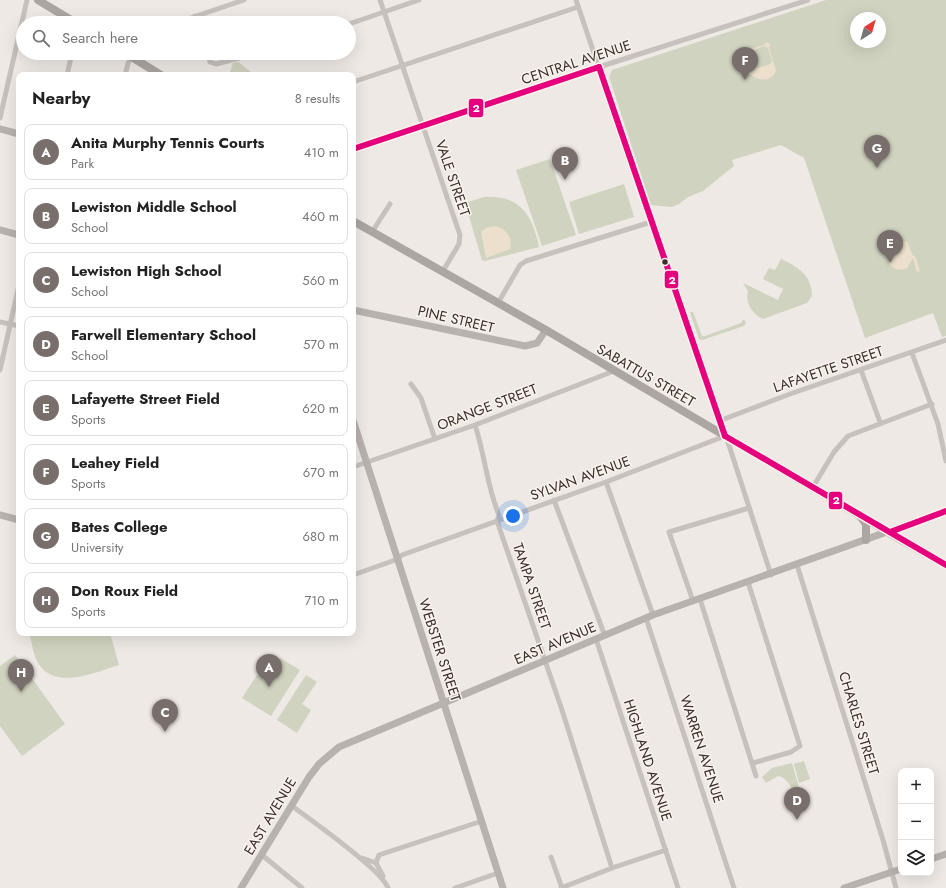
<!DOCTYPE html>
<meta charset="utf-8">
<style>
body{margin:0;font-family:Jost,sans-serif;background:#f6f6f6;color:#222}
.controls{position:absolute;right:12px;bottom:12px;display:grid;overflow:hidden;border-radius:8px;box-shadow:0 4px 16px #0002}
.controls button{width:36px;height:36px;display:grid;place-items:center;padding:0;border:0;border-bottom:1px solid #e0e0e0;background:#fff;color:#222;font:20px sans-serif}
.compass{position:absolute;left:850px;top:12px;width:36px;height:36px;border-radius:50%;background:#fff;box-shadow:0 4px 16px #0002;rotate:37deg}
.you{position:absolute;left:513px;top:516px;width:14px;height:14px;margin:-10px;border:3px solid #fff;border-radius:50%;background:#1a73e8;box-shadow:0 0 0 6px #1a73e833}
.badge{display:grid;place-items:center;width:26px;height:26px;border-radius:50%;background:#786f6c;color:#fff;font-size:13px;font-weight:700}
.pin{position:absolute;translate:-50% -33px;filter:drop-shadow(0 1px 2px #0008)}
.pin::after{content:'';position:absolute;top:21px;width:14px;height:12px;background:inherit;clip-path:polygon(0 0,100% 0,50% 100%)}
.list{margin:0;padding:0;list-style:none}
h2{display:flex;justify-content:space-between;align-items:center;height:52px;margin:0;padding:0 16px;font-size:17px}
h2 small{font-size:13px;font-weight:400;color:#767676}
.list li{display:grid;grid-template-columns:26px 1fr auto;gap:12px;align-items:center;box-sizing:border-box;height:56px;margin:0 8px 8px;padding:0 8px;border:1px solid #e0e0e0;border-radius:8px}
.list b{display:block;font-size:15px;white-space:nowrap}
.list p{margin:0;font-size:13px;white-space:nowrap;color:#767676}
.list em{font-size:13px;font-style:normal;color:#767676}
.icon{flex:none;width:22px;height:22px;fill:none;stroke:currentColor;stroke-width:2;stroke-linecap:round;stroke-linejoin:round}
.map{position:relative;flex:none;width:946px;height:888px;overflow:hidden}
.search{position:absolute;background:#fff;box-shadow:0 4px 16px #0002;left:16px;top:16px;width:340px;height:44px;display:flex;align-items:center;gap:10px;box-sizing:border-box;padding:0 14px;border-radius:22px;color:#767676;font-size:15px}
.panel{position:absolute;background:#fff;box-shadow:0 4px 16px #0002;left:16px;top:72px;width:340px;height:564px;border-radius:8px}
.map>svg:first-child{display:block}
.green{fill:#d0d3bf;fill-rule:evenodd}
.sand{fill:#ece0cc;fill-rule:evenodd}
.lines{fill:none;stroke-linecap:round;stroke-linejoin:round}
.street{stroke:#c7c1bd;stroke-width:5}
.secondary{stroke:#b8b1ad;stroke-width:7}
.primary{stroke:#aca6a2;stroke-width:8}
.bus-1-casing{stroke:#faf3ec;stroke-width:9}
.bus-1{stroke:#e5007d;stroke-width:6}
.bus-dot{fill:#382e2b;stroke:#faf3ec;stroke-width:1.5}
.labels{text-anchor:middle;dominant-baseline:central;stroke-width:3;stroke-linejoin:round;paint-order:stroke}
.street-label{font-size:14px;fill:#382e2b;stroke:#faf3ec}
.line-badge{stroke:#faf3ec;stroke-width:1.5}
.badge-label{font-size:11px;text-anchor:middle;font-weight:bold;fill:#fff}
</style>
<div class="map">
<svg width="946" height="888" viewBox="0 0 946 888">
<rect width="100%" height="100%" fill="#eee9e4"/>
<g class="green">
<path d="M826,0H946V336L942,337L933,313L865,338L804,158L781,145L732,160L734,166L703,191L688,197L679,204L672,207L651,205L609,77L612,70ZM856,18H880V42H856Z"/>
<path d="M238,62L255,75H229L233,63Z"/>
<path d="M550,159L576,235L542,246L516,170Z"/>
<path d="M624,184L634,217L579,234L569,202Z"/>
<path d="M484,197C520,195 532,214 539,247L485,261L482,260L465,203Z"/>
<path d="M781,259C798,267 812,275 812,296L807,303L763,319C752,314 745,303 748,291L743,283L778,300L783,289L763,279L769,268L775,270Z"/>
<path d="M690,312H693L702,336H705L741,323L744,319L746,323L744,326L702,340L699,339Z"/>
<path d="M29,633H110L119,665C96,672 55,691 38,663C33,654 32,643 29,633Z"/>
<path d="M15,655L65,724L22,756L0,726V666Z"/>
<path d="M280,658L300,670L271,716L242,698L257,675L266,680Z"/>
<path d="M306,675L317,682L302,704L311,710L297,733L277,720Z"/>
<path d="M804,761L810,779L799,783L794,764Z"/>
<path d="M792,763L800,791L805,790L807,796L797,798C792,790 789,778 778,776L766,783L762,777L772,768Z"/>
</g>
<g class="sand">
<path d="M766,42L770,44L769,48L776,71C767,90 741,74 740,56L744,51L764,45ZM764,46L768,48L772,61L770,64L758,68L754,67L750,54L752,51Z"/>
<path d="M496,226C506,229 513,238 510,249L486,258L481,232L486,228Z"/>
<path d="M907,241L913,256H915L920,271L917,272L913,258L907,268C897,272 889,268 887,257L892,246L878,249V247Z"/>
</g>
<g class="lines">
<g class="street">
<path d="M380,0L460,235L459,244L443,271"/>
<path d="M576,0L700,367L727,439L771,575"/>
<path d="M195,16L198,23"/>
<path d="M176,23L244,0"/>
<path d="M349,24L419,0"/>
<path d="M207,53L210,62L216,64L259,53"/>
<path d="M599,67L808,0"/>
<path d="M67,75L72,53"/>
<path d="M125,75L130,56"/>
<path d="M353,82L578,7"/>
<path d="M0,118L27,0"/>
<path d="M372,232L390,204"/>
<path d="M498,303L520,265L526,261L651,222"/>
<path d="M0,322L19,326"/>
<path d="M912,353L938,424L946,461"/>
<path d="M0,370L19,285"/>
<path d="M861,370L880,422"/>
<path d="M411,384L421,398L435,439"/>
<path d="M719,421L790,394L946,340"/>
<path d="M475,425C485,455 487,487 499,515L497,521L562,710L612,868"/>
<path d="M353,467L475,425L614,371"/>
<path d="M606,482L653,615"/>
<path d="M813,487L834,452L848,436L932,404"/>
<path d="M554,500L605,636"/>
<path d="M797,565L883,840L896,888"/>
<path d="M353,575L398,559L402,555L606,482L725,436"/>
<path d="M748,582L800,746L791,752L753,763"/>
<path d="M700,599L756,776"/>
<path d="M693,601L669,532L749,508"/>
<path d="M646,618L734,888"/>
<path d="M596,639L678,888"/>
<path d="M292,806C310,819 383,871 388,888"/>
<path d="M262,855L302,888"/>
<path d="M551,857L562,888"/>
<path d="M362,858L376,863L383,876"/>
<path d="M376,863L379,855L482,821"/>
<path d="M455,888L498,873"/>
<path d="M561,888L612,868L666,850"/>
</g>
<g class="secondary">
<path d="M0,129L19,134"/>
<path d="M353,149L599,67"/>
<path d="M0,230L19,235"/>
<path d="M353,310L525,346L537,343L546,330"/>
<path d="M353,420L503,888"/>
<path d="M0,515L19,520"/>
<path d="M931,859L946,854"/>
<path d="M241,888L309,777L319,764L339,747L653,615L946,511"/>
<path d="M844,888L901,869"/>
</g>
<g class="primary">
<path d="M38,0L76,23"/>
<path d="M125,53L161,75"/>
<path d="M353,221L546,330L903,541L946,565"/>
<path d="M860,516L866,524V540"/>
</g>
<defs>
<g id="bus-1">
<path d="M599,67L725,436"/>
<path d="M353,149L599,67"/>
<path d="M725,436L946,565"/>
<path d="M890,532L946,511"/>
</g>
</defs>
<use href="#bus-1" class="bus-1-casing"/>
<use href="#bus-1" class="bus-1"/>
</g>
<circle class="bus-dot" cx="665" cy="262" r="3.5"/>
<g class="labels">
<g class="street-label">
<text transform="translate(576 62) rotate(-18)">CENTRAL AVENUE</text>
<text transform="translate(453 178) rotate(71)">VALE STREET</text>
<text transform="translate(456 319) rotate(13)">PINE STREET</text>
<text transform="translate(828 369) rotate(-19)">LAFAYETTE STREET</text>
<text transform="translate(646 375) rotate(30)">SABATTUS STREET</text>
<text transform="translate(487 407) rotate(-21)">ORANGE STREET</text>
<text transform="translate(580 478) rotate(-20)">SYLVAN AVENUE</text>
<text transform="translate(532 586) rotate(71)">TAMPA STREET</text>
<text transform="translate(555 643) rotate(-23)">EAST AVENUE</text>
<text transform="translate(440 650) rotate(72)">WEBSTER STREET</text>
<text transform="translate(859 723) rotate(73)">CHARLES STREET</text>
<text transform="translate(702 749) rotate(72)">WARREN AVENUE</text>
<text transform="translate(648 760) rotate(72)">HIGHLAND AVENUE</text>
<text transform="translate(270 816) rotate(-59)">EAST AVENUE</text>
</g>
</g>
<g class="line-badge">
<rect x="468" y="98" width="16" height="20" rx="4" fill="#e5007d"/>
<rect x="664" y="270" width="15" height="19" rx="4" fill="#e5007d"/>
<rect x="828" y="491" width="15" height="19" rx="4" fill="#e5007d"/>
</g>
<g class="badge-label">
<text x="476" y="112">2</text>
<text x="672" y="284">2</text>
<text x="836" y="504">2</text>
</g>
</svg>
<div class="controls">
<button>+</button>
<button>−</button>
<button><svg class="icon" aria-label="layers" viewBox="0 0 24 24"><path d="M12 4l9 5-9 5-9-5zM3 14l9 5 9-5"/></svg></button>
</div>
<svg class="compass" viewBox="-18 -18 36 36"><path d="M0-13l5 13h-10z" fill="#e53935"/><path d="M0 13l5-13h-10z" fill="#767676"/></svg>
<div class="you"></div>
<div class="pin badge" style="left:269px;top:687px">A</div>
<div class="pin badge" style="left:565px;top:180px">B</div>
<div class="pin badge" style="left:165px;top:732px">C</div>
<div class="pin badge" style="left:797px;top:820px">D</div>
<div class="pin badge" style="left:890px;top:263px">E</div>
<div class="pin badge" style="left:745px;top:80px">F</div>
<div class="pin badge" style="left:877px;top:168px">G</div>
<div class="pin badge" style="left:21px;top:692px">H</div>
<div class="search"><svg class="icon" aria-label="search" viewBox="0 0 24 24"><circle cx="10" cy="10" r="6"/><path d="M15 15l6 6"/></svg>Search here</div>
<section class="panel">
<h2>Nearby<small>8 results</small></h2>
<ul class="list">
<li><span class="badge">A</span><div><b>Anita Murphy Tennis Courts</b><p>Park</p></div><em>410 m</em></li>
<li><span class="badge">B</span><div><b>Lewiston Middle School</b><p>School</p></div><em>460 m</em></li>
<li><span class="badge">C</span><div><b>Lewiston High School</b><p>School</p></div><em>560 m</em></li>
<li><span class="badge">D</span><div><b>Farwell Elementary School</b><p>School</p></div><em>570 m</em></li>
<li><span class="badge">E</span><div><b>Lafayette Street Field</b><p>Sports</p></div><em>620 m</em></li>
<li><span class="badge">F</span><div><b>Leahey Field</b><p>Sports</p></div><em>670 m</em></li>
<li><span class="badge">G</span><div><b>Bates College</b><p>University</p></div><em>680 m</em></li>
<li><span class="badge">H</span><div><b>Don Roux Field</b><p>Sports</p></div><em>710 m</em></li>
</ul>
</section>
</div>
